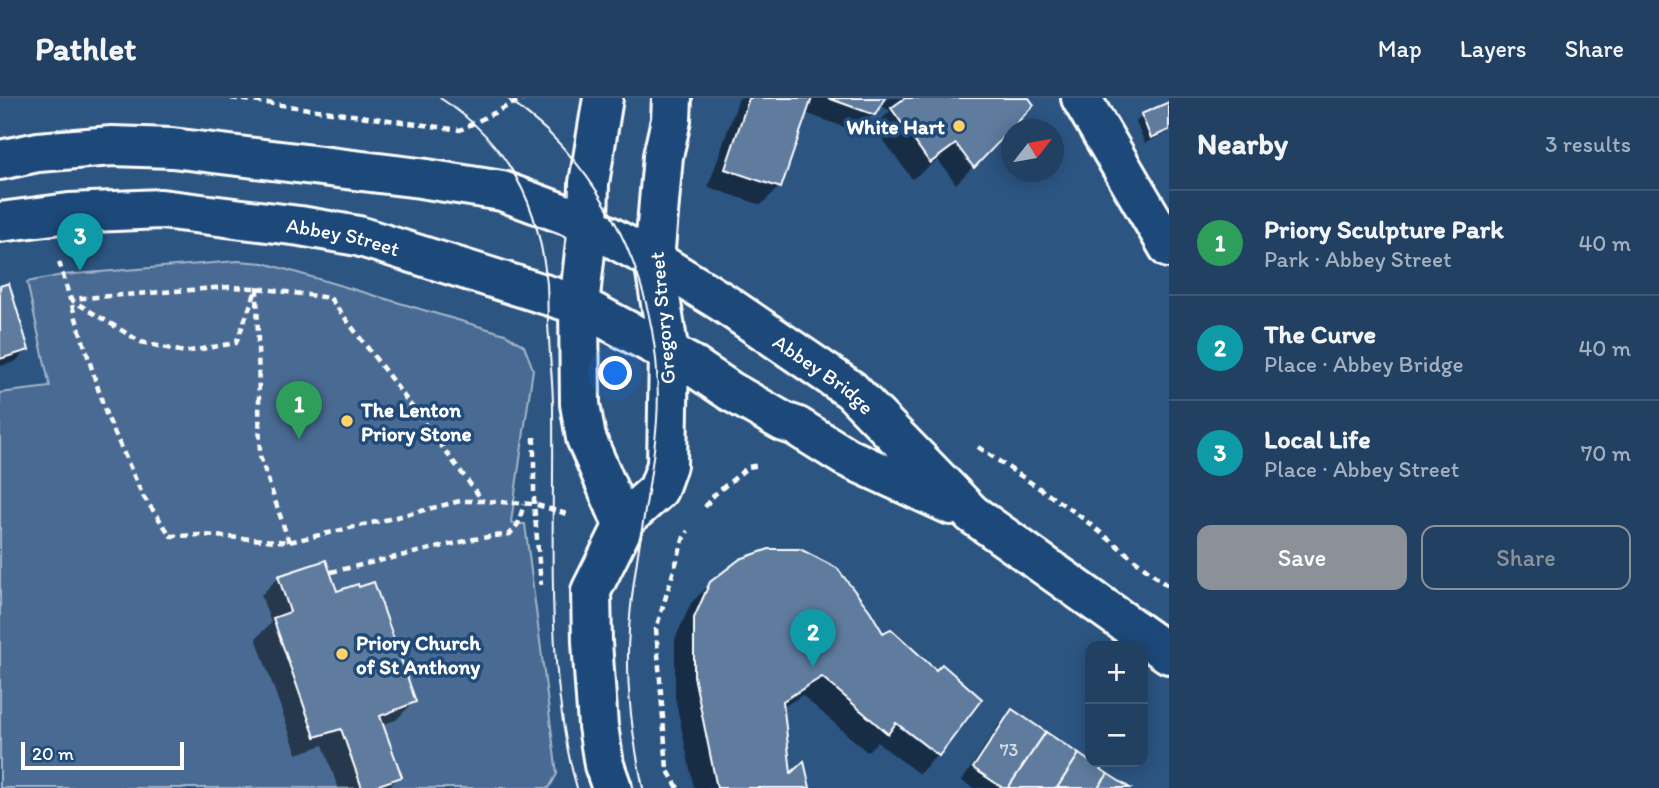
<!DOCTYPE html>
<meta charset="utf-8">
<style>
body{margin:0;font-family:Itim,sans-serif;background:#2d4b6b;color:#f1f3f6}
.controls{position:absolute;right:21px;bottom:21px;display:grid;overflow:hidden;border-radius:14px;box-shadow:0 4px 18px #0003}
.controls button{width:63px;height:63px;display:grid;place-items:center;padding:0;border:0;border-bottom:2px solid #3e5977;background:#214062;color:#f1f3f6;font:35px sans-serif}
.compass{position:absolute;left:1001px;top:21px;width:63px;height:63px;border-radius:50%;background:#214062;box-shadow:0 4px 18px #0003;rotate:59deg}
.scale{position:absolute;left:21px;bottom:18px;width:163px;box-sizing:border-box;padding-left:7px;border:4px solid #fff;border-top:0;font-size:19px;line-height:24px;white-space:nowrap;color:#fff;-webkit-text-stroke:5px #1f4a7a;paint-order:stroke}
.you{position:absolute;left:616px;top:276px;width:24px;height:24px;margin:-18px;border:5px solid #fff;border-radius:50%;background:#1a73e8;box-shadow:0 0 0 10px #1a73e833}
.badge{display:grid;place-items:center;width:46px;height:46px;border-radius:50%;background:#8c9099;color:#fff;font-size:23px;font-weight:700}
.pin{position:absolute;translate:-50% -58px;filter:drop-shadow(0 2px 4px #0008)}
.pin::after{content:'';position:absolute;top:37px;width:24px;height:21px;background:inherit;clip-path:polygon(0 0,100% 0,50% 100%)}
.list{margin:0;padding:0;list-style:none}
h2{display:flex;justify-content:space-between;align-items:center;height:91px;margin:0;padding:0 28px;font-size:30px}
h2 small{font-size:23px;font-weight:400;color:#a2afbe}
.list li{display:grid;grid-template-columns:46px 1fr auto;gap:21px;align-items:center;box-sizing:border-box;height:105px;padding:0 28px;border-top:2px solid #3e5977}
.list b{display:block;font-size:26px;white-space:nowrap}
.list p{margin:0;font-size:23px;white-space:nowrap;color:#a2afbe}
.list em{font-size:23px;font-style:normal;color:#a2afbe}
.actions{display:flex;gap:14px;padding:21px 28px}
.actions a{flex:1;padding:16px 0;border:2px solid #8c9099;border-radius:14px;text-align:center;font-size:24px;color:#8c9099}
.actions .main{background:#8c9099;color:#fff}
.map{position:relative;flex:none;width:1169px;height:690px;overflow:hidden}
header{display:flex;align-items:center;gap:42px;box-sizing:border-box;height:98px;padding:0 35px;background:#214062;border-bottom:2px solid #3e5977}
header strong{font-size:33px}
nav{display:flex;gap:38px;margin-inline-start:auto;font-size:24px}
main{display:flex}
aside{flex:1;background:#214062}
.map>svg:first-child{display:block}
.green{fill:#486b92;stroke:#a4b5c8;stroke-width:2}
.shadow{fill:#0007}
.building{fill:#5e7c9f;stroke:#fff;stroke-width:2}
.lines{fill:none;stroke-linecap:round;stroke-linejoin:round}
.street-casing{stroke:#fff;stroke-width:44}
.secondary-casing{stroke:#fff;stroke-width:44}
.primary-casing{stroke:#fff;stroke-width:44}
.path{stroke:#fff;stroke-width:4.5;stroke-dasharray:7 5;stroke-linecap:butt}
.street{stroke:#1f4a7a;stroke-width:38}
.secondary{stroke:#1f4a7a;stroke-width:38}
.primary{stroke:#1f4a7a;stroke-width:38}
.tram{stroke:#fff;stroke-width:2}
.poi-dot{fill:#ffd166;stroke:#1f4a7a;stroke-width:2.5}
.labels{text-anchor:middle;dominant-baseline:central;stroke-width:7;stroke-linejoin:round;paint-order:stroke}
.number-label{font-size:18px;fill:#d7dee7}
.poi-label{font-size:21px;font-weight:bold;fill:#fff;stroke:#1f4a7a;text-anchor:start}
.street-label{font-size:21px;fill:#fff;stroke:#1f4a7a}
</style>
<header>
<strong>Pathlet</strong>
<nav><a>Map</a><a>Layers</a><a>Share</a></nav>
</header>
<main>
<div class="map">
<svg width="1169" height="690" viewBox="0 0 1169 690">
<rect width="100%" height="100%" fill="#2c5582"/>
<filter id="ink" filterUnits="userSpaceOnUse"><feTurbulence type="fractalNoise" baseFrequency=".0143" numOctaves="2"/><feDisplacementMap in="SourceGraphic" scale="14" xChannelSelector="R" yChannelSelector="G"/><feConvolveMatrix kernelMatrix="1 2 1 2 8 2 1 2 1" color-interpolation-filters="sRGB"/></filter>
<g filter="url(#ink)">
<path class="green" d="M238,163L264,165L505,236L524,248L533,271L511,424L518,426H525L557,676L549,690H0V295L50,289L27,184L62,177Z"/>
<g class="shadow">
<path d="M739,0H1027L1032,7L956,86L938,62L912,81L874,29L890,13L879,6L873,16L855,33L805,15L779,89L761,107L708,89Z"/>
<path d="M1169,6V34L1145,45L1136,24L1142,17Z"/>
<path d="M0,190L27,252L15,264L0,268Z"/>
<path d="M279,479L336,496L414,604L396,622L381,627L400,678L388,690H338L323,647L297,656L256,540L271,525L261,497Z"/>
<path d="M711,485L883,538L935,574L979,601L937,657V655L890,619L888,621L936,658L919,676L877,644L867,654L802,597L782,610L789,678L808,690H694L675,599V541L691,505Z"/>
<path d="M1012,613L1127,690H973L962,683L1000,625Z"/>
</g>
<g class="building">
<path d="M749,0H812L781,90L725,71Z"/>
<path d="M828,0H885L875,17Z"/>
<path d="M905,0H1029L1034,7L974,70L956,46L930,65L891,10Z"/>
<path d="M1169,4V32L1151,40L1141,16Z"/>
<path d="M9,185L29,252L0,261V188Z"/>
<path d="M769,451H800L837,470L870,513L883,535L891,531L936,572L942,566L982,601L939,658L896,625L888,636L822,579L783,603L791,675L804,663L810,690H717L694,578V520L710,484L740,461Z"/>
<path d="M326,462L337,493L358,486L359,489L374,484L416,604L380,618L402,679L370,690H362L341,631L315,639L273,520L290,514L278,478Z"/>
<path d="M1012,611L1046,634L1008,690H1003L973,670Z"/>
<path d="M1046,634L1079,656L1057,690H1008Z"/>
<path d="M1079,656L1108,676L1098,690H1057Z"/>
<path d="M1108,676L1130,690H1098Z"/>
</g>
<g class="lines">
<defs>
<path id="street" d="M1081,0L1169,150"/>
<g id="secondary">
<path d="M603,0L589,85L588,127L579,207L580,306L586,340L622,424L621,433L591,493L592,544L598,628L604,667L612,690"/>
<path d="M622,424L658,392L667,367L669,255L654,162L663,58L671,22L672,0"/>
</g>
<g id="primary">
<path id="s1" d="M0,62L38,54L112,48L172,50L420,80L502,93L567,117L588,127L654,162L722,204L851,292L972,416L1169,556"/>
<path id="s2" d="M0,124L69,115L161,111L300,128L358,138L579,207L690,266L730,293L784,324L796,328L846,359L951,407"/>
</g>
</defs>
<use href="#street" class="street-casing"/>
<use href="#secondary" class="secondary-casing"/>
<use href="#primary" class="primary-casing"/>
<g class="path">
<path d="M231,0L460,32L524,0"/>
<path d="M59,164L70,201L229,189L257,190L330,200L483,403"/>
<path d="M534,339V406L541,487"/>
<path d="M978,349L1076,415L1169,489"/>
<path d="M705,409L714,397L748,369L760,367"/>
<path d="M289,444L260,358L257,190L236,245L184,254L141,244L70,201L106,316L143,398L171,438L203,437L289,444L385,422L460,403H483L534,406L567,416"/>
<path d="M331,474L474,441L510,436L518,426L524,406"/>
<path d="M678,690L667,671L656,531L684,439L688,433"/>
</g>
<use href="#street" class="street"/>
<use href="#secondary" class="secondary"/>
<use href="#primary" class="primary"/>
<g class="tram">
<path d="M440,0C479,25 510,60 528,104C538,129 544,159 547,186C548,204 547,222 549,240C550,263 553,286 553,309C554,394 550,479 556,564C560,607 565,649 577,690"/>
<path d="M507,0C520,11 535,22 548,34C624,108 664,216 657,322C652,393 633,461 629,532C625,585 632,638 643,690"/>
</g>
</g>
</g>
<g class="poi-dot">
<circle cx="959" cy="28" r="7"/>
<circle cx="347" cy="323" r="7"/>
<circle cx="342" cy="556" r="7"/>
</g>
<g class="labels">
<g class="number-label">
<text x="1009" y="652">73</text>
</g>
<g class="poi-label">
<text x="945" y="28" text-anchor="end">White Hart</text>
<text x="361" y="311">The Lenton<tspan x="361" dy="24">Priory Stone</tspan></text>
<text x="356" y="544">Priory Church<tspan x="356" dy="24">of St Anthony</tspan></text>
</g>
<g class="street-label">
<text stroke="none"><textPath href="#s2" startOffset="346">Abbey Street</textPath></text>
<text transform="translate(662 220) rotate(-95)">Gregory Street</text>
<text stroke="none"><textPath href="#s1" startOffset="878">Abbey Bridge</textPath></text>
</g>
</g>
</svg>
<div class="controls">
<button>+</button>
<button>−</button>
</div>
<svg class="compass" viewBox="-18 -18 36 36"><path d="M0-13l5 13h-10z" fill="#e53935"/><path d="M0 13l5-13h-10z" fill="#a2afbe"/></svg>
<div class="scale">20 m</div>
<div class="you"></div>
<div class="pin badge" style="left:299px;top:341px;background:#2e9e5b">1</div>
<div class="pin badge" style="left:813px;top:569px;background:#0f9aa8">2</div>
<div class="pin badge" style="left:80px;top:173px;background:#0f9aa8">3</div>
</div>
<aside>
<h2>Nearby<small>3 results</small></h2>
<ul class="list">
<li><span class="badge" style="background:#2e9e5b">1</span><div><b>Priory Sculpture Park</b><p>Park · Abbey Street</p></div><em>40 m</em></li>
<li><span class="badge" style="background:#0f9aa8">2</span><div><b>The Curve</b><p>Place · Abbey Bridge</p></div><em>40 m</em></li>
<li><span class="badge" style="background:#0f9aa8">3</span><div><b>Local Life</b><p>Place · Abbey Street</p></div><em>70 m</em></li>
</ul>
<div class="actions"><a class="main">Save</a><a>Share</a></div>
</aside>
</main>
